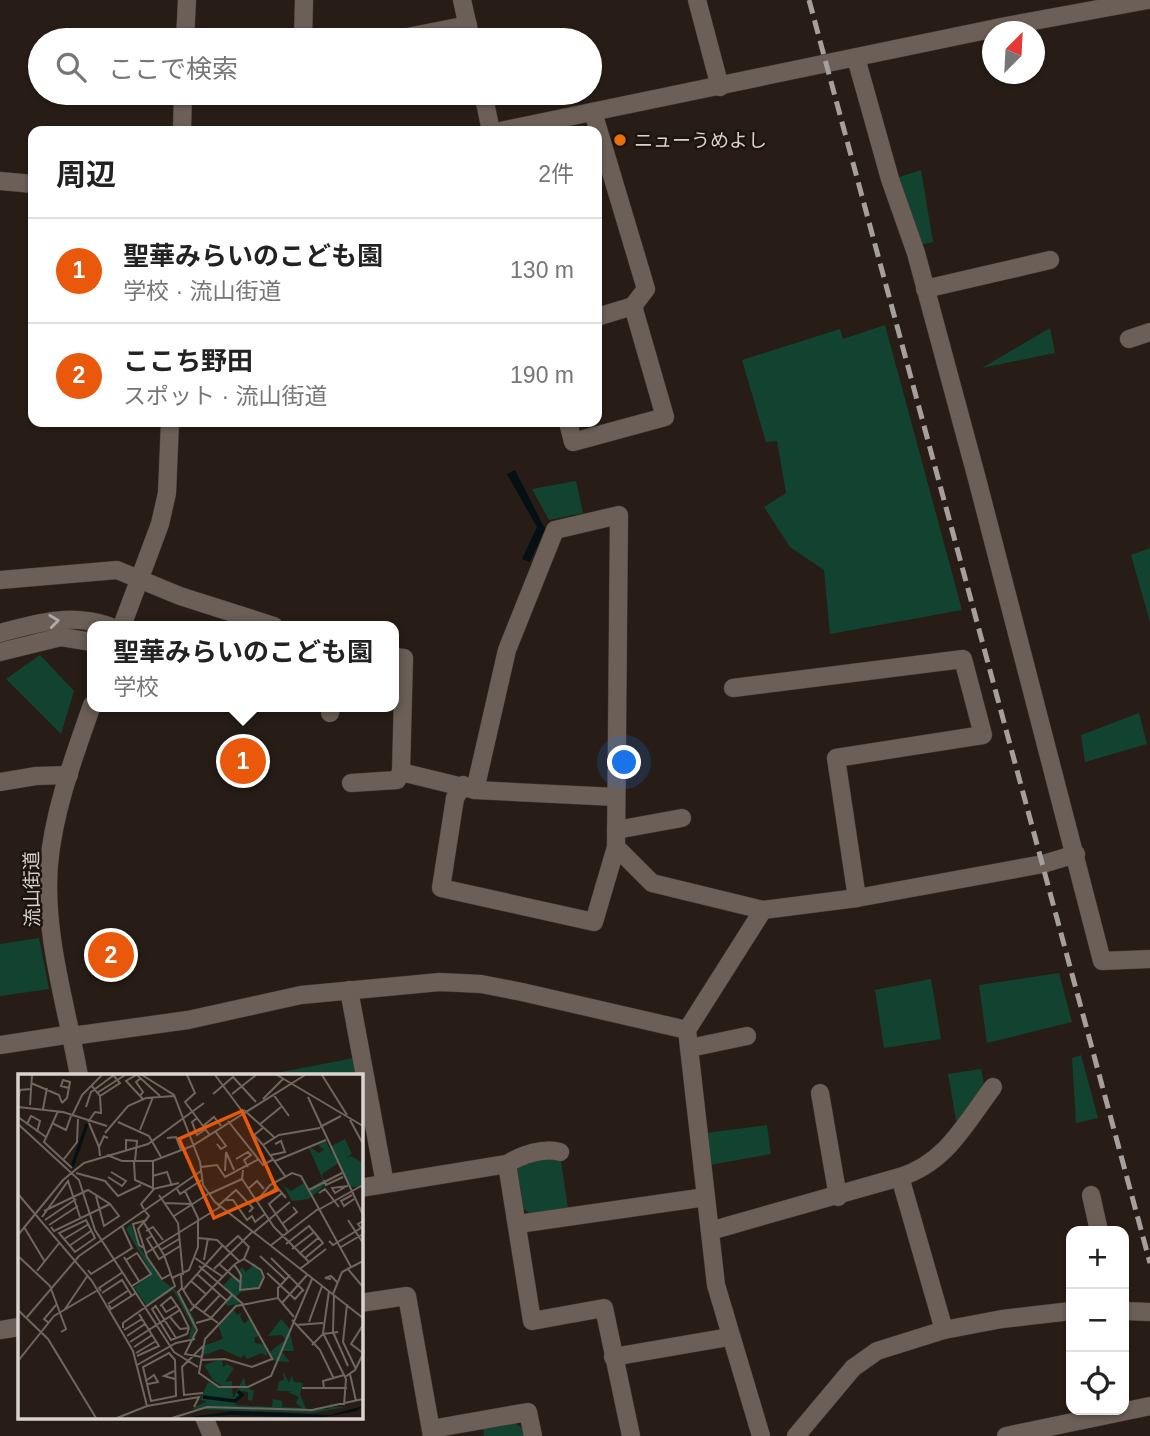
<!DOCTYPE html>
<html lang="ja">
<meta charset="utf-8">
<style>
body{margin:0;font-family:Arial,"Noto Sans JP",sans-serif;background:#f6f6f6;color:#222}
.controls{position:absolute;right:21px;bottom:21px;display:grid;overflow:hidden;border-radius:14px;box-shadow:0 2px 5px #0004}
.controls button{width:63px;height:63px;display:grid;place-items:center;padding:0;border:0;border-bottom:2px solid #e0e0e0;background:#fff;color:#222;font:35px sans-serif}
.compass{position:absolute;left:982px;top:21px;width:63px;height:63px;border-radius:50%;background:#fff;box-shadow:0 2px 5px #0004;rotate:24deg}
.you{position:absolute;left:625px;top:763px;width:24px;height:24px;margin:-18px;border:5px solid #fff;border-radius:50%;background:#1a73e8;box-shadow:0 0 0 10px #1a73e833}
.badge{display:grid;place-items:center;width:46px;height:46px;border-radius:50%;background:#ea580c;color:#fff;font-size:23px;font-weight:700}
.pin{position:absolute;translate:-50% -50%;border:4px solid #fff;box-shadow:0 2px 7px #0006}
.popup{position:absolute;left:87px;top:621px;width:312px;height:91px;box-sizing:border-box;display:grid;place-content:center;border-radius:14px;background:#fff;filter:drop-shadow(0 2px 5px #0005);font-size:23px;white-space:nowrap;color:#767676}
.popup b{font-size:26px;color:#222}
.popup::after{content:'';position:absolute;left:50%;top:100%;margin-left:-14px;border:14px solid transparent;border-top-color:#fff}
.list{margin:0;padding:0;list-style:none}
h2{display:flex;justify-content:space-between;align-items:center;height:91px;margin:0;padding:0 28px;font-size:30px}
h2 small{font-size:23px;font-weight:400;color:#767676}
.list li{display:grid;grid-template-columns:46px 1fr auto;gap:21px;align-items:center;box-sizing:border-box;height:105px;padding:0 28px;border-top:2px solid #e0e0e0}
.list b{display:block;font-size:26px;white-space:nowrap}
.list p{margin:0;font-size:23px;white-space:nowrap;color:#767676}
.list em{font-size:23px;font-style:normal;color:#767676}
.icon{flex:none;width:38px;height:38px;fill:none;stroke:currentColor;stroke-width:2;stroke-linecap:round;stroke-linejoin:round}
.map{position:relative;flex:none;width:1150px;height:1436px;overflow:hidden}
.search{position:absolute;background:#fff;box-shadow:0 2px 5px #0004;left:28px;top:28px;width:574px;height:77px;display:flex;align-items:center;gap:18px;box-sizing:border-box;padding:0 24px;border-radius:38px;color:#767676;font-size:26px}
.panel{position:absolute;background:#fff;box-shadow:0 2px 5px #0004;left:28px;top:126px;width:574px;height:301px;border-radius:14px}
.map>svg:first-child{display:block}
.green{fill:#124330}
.water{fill:#041014}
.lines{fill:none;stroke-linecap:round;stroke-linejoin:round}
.street-casing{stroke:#403834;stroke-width:19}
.secondary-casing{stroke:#403834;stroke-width:19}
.street{stroke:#6b5f57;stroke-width:18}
.secondary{stroke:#6b5f57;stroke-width:18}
.rail{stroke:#a79f9b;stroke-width:5;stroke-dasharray:14 7;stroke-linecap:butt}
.oneway{stroke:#b3aaa5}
.food-dot{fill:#e8710a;stroke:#1d140d;stroke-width:2.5}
.labels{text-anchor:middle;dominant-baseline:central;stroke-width:5;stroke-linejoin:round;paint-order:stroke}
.poi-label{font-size:19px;fill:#dad3cf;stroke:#1d140d;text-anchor:start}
.street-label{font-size:19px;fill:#dad3cf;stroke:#1d140d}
.inset-river{fill:none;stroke:#041014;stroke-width:3.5}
.inset-road{fill:none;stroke:#6f6660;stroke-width:2}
.view{fill:#e8590c;fill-opacity:0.15;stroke:#e8590c;stroke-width:3.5}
.inset-edge{fill:none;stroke:#dad3cf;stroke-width:3.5}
</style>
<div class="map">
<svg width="1150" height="1436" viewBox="0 0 1150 1436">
<rect width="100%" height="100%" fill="#271d16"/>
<g class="green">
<path d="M921,170L933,242L916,246L893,179Z"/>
<path d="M885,325L962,610L830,634L824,570L790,547L764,507L786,493L777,441L766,442L742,360L840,329L843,339Z"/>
<path d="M1050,328L1055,353L982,368Z"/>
<path d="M576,481L583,513L549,520L532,489Z"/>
<path d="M1150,548V622L1131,555Z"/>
<path d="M40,655L74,691L61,734L6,679Z"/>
<path d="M1139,713L1147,744L1085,762L1081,735Z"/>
<path d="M39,938L49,989L0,996V944Z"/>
<path d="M1059,973L1072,1022L987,1043L979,985Z"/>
<path d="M931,979L941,1039L884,1048L875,990Z"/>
<path d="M1081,1055L1098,1118L1076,1123L1072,1058Z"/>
<path d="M354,1058L358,1075L281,1076V1072Z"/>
<path d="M981,1069L985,1089L957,1126L948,1074Z"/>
<path d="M767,1125L771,1154L710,1165L706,1133Z"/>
<path d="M560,1155L568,1208L530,1214L523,1208L517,1169L522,1161Z"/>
<path d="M515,1423L522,1428L524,1436H484L483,1429Z"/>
</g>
<path class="water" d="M515,470L545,529L530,562L522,559L537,527L507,474Z"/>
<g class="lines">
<defs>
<g id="street">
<path d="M697,0L720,87"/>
<path d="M303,40L304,0"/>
<path d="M392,40L468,25"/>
<path d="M856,58L890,179L916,253L977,479L1102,961L1150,959"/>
<path d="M925,289L1050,260"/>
<path d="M597,317L633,306"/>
<path d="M1129,339L1150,332"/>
<path d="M568,422L573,442L665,417L633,306L646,289L593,112"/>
<path d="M0,580L117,570L180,596L274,626"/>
<path d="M394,657L404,658L401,772L475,790L616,797"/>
<path d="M733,688L963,659L983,735L836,758L857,898"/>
<path d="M330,713L331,707"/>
<path d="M0,782L36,776L69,775"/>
<path d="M351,783L397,780L401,772"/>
<path d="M463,785L455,798L441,888L594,922L616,847L619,515L555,530L507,650L475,790"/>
<path d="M616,830L682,818"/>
<path d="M616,847L652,883L763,910L857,898L1043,864L1076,854"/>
<path d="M349,990L385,1184"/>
<path d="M72,1036L188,1020L301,995L440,982L481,984L522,992L687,1030"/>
<path d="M0,1045L72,1034"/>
<path d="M690,1048L747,1036"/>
<path d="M820,1093L838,1197"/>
<path d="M507,1164C521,1155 544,1147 560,1152"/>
<path d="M900,1177C946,1163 965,1124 993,1087"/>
<path d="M360,1188L507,1164L532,1321L604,1308L631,1436"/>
<path d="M1091,1195L1099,1231"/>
<path d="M518,1224L706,1197"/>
<path d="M710,1231L900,1177L944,1330"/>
<path d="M360,1303L407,1296L432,1436"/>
<path d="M1124,1311L1150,1312"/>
<path d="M0,1330L19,1327"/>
<path d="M613,1357L729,1337"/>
<path d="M431,1429L528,1412L533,1436"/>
<path d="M761,1436L716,1285L687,1030L763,910"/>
<path d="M796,1436L853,1368L877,1351L944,1330L1002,1319L1071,1311"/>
<path d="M1006,1436L1150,1406"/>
</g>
<g id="secondary">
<path d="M462,0L471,40"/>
<path d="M185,40L187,0"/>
<path d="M483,93L491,131"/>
<path d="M182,131L183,93"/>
<path d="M500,131L1006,26L1148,0"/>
<path d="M0,181L33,184"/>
<path d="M122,626L160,524L167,493L170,422"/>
<path d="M0,633C37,623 71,613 109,626"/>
<path d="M0,652L61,637L92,642"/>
<path d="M79,1076C67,1007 43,934 49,864C54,809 74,757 92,705"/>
<path d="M204,1417L212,1436"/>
</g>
</defs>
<use href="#street" class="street-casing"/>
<use href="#secondary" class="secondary-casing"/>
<use href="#street" class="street"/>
<use href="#secondary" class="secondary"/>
<path class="rail" d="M809,0L1150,1263"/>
</g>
<defs><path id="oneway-chevron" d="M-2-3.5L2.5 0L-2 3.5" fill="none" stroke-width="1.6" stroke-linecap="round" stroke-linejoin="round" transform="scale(1.75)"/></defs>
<use class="oneway" href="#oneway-chevron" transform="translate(54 621) rotate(-7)"/>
<circle class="food-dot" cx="620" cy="140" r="7"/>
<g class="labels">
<g class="poi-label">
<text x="634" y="140">ニューうめよし</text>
</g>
<g class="street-label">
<text transform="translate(32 889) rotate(-91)">流山街道</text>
</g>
</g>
<g transform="translate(18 1074)">
<rect width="345" height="345" fill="#271d16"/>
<path d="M327,65L334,80L304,100L307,111L291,125L274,127L265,111L273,117L286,109L289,116L305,106L290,72L301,79L306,76L300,71L308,67L315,82L312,73ZM333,82L345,89V114L330,112L319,88ZM113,150L121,172L144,206L161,219L177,246L176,264H171L174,251L155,216L129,232L116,213L134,200L108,155ZM237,189L245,203L241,214L223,218L218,223L223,229L210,232L207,229L214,222L205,212L214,202L223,209L220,197L224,193L228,198ZM216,236L219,241L225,238L222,242L226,250L232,244L241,262L236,264L237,269L248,271L249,282L243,279L229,285L226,280L223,284L203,275L184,282L185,272L205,265L200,250ZM263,245L271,254L276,277H263L272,288L257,287L252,278L267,266L264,261L250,262ZM204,285L205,293L209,290L216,294L207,308L214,307L215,325L226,303L228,313L236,317L234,327L230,326V318L224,317L217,331L254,333L255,325L264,327V333L284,334L278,329L281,323L270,318L275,317H259L261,307L266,306L265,297L271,309L274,302L276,308L285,309L282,320L288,335H311L314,328V333H328L294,339L174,335L189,327L182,326L190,308L206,313L195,306L186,291Z" fill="#124330"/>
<path d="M345,332L339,337L302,344L213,341L166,344L216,337L312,341Z" fill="#041014"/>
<path class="inset-river" d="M54,93L69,50M185,323L217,327L224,321L220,317"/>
<path class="inset-road" d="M118,1L108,7L125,25M119,1L142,22M124,1L156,21L182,88L185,111L197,128L345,244M169,1L177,19L167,28L191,60M197,1L224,37M259,1L345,52M304,1L329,41M13,9L41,21L44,29M73,11L82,22L102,9L95,1M79,19L107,1M195,20L215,3L238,28M214,20L238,1M255,20L271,42M122,22L125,18L118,8L123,4M290,23L345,141M245,25L265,5M0,26L2,16L13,15M44,29L49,24L52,8L45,6L43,12L51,14M12,31L14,1M0,33L45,38L89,52M68,33L73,18L96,1M25,35L29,14M226,36L256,63M40,37L26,68L54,94M54,42L64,21L84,1M0,43L28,63M179,44L174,48L179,61L188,55M332,46L345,70M210,47L245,91L256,85M70,48L77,38L83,39L82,22M100,48L131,62L143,83M34,49L48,56L53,42M71,49L81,73M0,50L61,106L77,156L156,278L180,293M9,50L13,42L22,47L19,58M241,51L263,33M185,52L196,43L203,52M302,53L323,42M122,56L135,23M197,57L208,72L203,75L199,70M87,59L110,32L128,24L156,22M149,64L158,63L163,76M245,71L236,61L246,53M108,77V66L119,67L117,87M89,81L104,87H135L174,72L287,1M253,81L267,78L263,67L257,70M82,82L81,73L86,62L90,64M46,85L59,68L60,45M218,85L230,78L233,81L226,86L230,93M135,87V115L161,109M257,87L308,66M116,88L117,106L135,114M183,93L199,91L207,103L241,85M225,96L224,105L256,153L291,188M207,97L208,78L216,96M58,99L87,107L100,122L123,111M134,102L149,98L154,112M267,102L245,71L261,61L302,54M90,103L104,112L108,107L93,98M306,106L308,111L325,103M327,113L317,119L314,114L330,112M159,115L162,120L184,106M230,115L239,107L246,115M291,116L324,99M264,119L251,130L270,158M301,119L307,115L321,133M0,120L74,207L115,277L129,332M191,120L224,105M141,121L160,149L165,201M334,121L323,127L326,132L336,125M208,126H215L229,146L234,142L237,148L247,140M239,127L252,111L274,99L283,102L333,193M240,127L259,113L268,124M146,129L173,130M200,132L218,116L235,134L231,138M126,135L123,130L136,115M300,136L345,111M26,137L70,116L92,130L101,142L86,152L78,122M127,137L131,142L120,155L129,183L144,205L153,200M156,142L190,120M24,143L50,107L62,143M27,146L58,125M68,146L77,164L57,178L41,159ZM330,146L345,169M264,150L279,138L275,133M31,151L60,132M6,153L27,188M33,153L36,157L92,130M128,157L135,153L145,166M235,159L272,128M0,161L45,106L66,89L130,70L186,29M134,162L129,165L141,185L162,172M181,164L199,166L221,187M46,165L71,150M311,167L315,171L343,154L340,150L345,147M268,170L291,152L296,158L274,175M51,172L73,157M252,172L300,135M208,173L220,162L231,173L226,185M323,173L345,160M126,174L121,171L115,150L129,146M143,176L161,165M128,179L202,133M281,180L300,164M0,182L32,212M242,182L268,206M106,183L121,207M177,184L205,203M253,184L286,217M287,184L305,169L296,158M108,186L119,179L133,200L114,212M186,186L190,164M201,190L223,209M181,192L225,230M329,194L345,213M196,195L234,158M282,195L308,175M70,196L73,200L114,174L104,152M19,197L42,168M249,199L277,225L285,216M179,200L209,227M163,201L164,214L174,230L200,249M154,204L171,196L180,173V144L167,117M313,205L307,204L313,202L320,209M173,207L189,221M32,212L48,255L43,258M164,214L160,218L179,256L167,280L184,283M165,216L205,171M83,217L81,214L105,198M311,217L305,259L328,305L326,331M84,219L104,206L114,222M315,220L324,198L345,187M316,221L315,258L330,292M260,224V214L272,201M264,229L289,201M90,230L111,216M143,230L148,238L160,231M224,230L255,286M329,230L325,268L338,295M91,231L93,235L118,219M137,231L158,264M138,232L134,235L153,266L169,260L171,254M142,232L153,223L162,236M47,235L70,201M0,236L30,265L78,344M172,237L217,190L226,185L243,196L246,203L241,214L222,216L223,201L216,190M185,239L202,221M151,242L162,255L171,254M9,243L61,182L183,97M276,243L260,224L218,232L187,265L181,299L201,313H230L253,302L294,205M274,246L302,276L316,305M291,248L304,212M31,249L26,245L38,231M178,249L192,245L214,221M278,251L305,249M345,251L333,270L345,279M105,254V249L157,212L146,181L126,149M106,256L124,245M109,262L127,250M112,268L162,236L171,254M294,271L305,260L320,258M185,272L164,293L166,321L185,319M116,273L134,261M118,279L138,267M151,279L157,286L158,322L133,327L125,293ZM119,282L141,272L121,240M183,286L207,285L234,293L254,285M0,287L36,242L80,216M119,291L158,269L177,265M156,297L146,302L157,305M332,300L338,327M327,303L337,296L345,280M129,306L136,301L140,308L130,310M284,314H329M306,314L305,307L326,301M99,344L129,332L181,323L176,333M154,344L189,333L294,336L345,325"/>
<path class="view" d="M224,37L259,116L196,144L161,65Z"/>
<rect width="345" height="345" class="inset-edge"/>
</g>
</svg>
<div class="controls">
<button>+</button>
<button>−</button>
<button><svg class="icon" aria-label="locate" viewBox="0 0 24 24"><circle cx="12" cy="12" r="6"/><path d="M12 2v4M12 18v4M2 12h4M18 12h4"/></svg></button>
</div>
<svg class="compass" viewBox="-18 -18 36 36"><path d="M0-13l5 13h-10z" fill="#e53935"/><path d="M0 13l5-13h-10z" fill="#767676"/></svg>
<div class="you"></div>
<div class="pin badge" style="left:243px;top:761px">1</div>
<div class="popup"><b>聖華みらいのこども園</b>学校</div>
<div class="pin badge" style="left:111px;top:955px">2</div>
<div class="search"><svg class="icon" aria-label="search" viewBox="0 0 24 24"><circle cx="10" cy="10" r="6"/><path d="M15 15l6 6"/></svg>ここで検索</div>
<section class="panel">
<h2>周辺<small>2件</small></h2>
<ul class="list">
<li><span class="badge">1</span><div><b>聖華みらいのこども園</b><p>学校 · 流山街道</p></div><em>130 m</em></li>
<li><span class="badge">2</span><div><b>ここち野田</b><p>スポット · 流山街道</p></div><em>190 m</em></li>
</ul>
</section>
</div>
